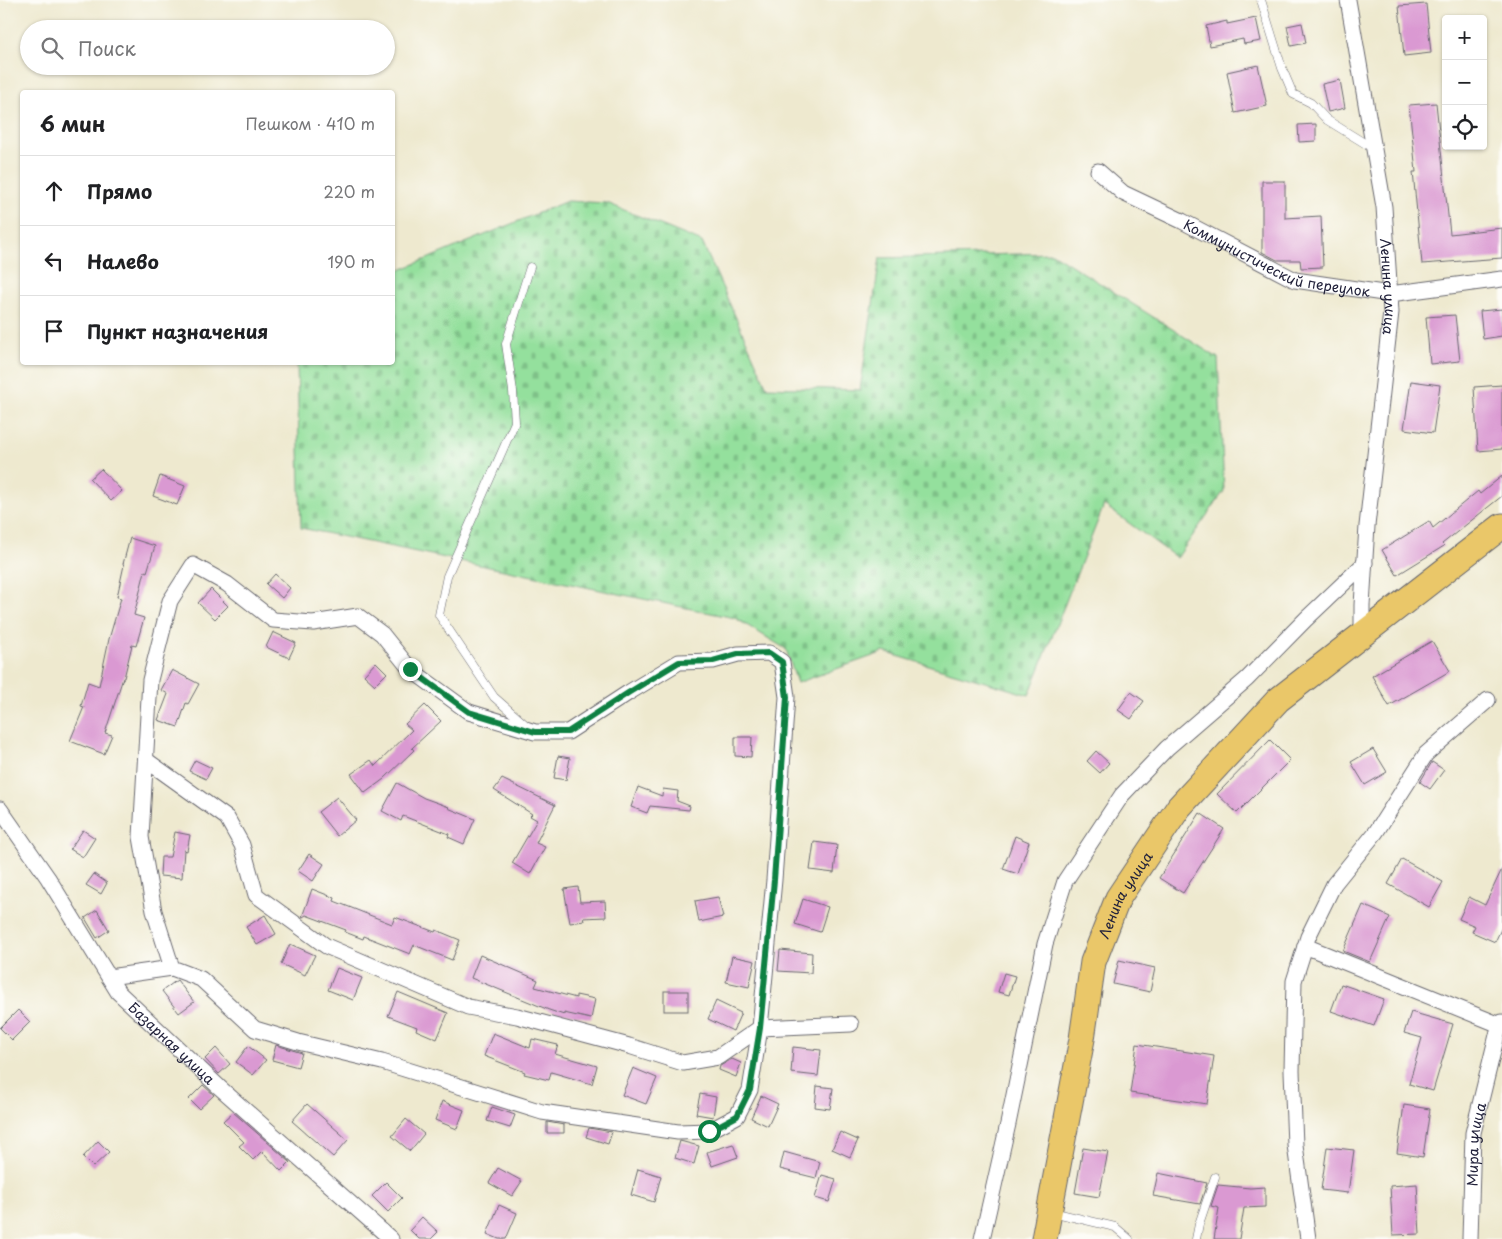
<!DOCTYPE html>
<html lang="ru">
<meta charset="utf-8">
<style>
body{margin:0;font-family:"Playpen Sans",sans-serif;background:#f2f2f2;color:#202124}
.controls{position:absolute;right:15px;top:15px;display:grid;overflow:hidden;border-radius:5px;box-shadow:0 1px 4px #0004}
.controls button{width:45px;height:45px;display:grid;place-items:center;padding:0;border:0;border-bottom:1px solid #e0e0e0;background:#fff;color:#202124;font:25px sans-serif}
.stop{position:absolute;width:15px;height:15px;margin:-11px;border:4px solid #0b8043;border-radius:50%;background:#fff}
.stop.end{background:#0b8043;border-color:#fff;box-shadow:0 1px 5px #0008}
.list{margin:0;padding:0;list-style:none}
h2{display:flex;justify-content:space-between;align-items:center;height:65px;margin:0;padding:0 20px;font-size:21px}
h2 small{font-size:16px;font-weight:400;color:#757577}
.list li{display:grid;grid-template-columns:32px 1fr auto;gap:15px;align-items:center;box-sizing:border-box;height:70px;padding:0 20px;border-top:1px solid #e0e0e0}
.list b{display:block;font-size:19px;white-space:nowrap}
.list em{font-size:16px;font-style:normal;color:#757577}
.icon{flex:none;width:28px;height:28px;fill:none;stroke:currentColor;stroke-width:2;stroke-linecap:round;stroke-linejoin:round}
.map{position:relative;flex:none;width:1502px;height:1239px;overflow:hidden}
.search{position:absolute;background:#fff;box-shadow:0 1px 4px #0004;left:20px;top:20px;width:375px;height:55px;display:flex;align-items:center;gap:12px;box-sizing:border-box;padding:0 18px;border-radius:28px;color:#757577;font-size:19px}
.panel{position:absolute;background:#fff;box-shadow:0 1px 4px #0004;left:20px;top:90px;width:375px;height:275px;border-radius:5px}
.map>svg:first-child{display:block}
.cemetery{fill:url(#cemetery-stones);stroke:#5b816c}
.building{fill:#da99d2}
.lines{fill:none;stroke-linecap:round;stroke-linejoin:round}
.service-casing{stroke:#69686f;stroke-width:9}
.minor-casing{stroke:#69686f;stroke-width:17}
.primary-casing{stroke:#69686f;stroke-width:27}
.service{stroke:#fff;stroke-width:8}
.minor{stroke:#fff;stroke-width:15}
.primary{stroke:#eac769;stroke-width:25}
.route{stroke:#0b8043;stroke-width:6}
.labels{text-anchor:middle;dominant-baseline:central;stroke-width:4;stroke-linejoin:round;paint-order:stroke}
.street-label{font-size:14px;fill:#22223b;stroke:#fdfcf7}
</style>
<div class="map">
<svg width="1502" height="1239" viewBox="0 0 1502 1239">
<defs>
<pattern id="cemetery-stones" width="16" height="16" patternUnits="userSpaceOnUse" patternTransform="scale(1.25)"><rect width="16" height="16" fill="#94e09d"/><path d="M2 7V4a2 2 0 0 1 4 0v3zM10 15v-3a2 2 0 0 1 4 0v3z" fill="#7fc088"/></pattern>
</defs>
<rect width="100%" height="100%" fill="#fdfcf7"/>
<filter id="ink" filterUnits="userSpaceOnUse"><feTurbulence type="fractalNoise" baseFrequency=".02" numOctaves="2"/><feDisplacementMap in="SourceGraphic" scale="10" xChannelSelector="R" yChannelSelector="G"/><feConvolveMatrix kernelMatrix="1 2 1 2 8 2 1 2 1" color-interpolation-filters="sRGB"/></filter>
<filter id="wash" filterUnits="userSpaceOnUse"><feTurbulence type="fractalNoise" baseFrequency=".0096" numOctaves="4" result="noise"/><feDisplacementMap in="SourceGraphic" scale="20" xChannelSelector="R" yChannelSelector="G"/><feGaussianBlur stdDeviation="1.12" result="paint"/><feColorMatrix in="noise" values="0 0 0 0 0 0 0 0 0 0 0 0 0 0 0 0 0 1.4 0 .05"/><feComposite in="paint" operator="in"/></filter>
<g filter="url(#wash)">
<rect width="100%" height="100%" fill="#eee9cf"/>
<path class="cemetery" d="M567,201L607,203L702,242L767,387L860,390L880,258L1052,253L1218,358L1224,491L1177,558L1104,505L1029,695L884,652L797,683L786,649L735,618L301,528L297,363L392,362L393,273Z"/>
<g id="blocks">
<g class="building">
<path d="M1426,4L1431,53L1404,56L1399,6Z"/>
<path d="M1256,18L1261,41L1244,44L1243,39L1210,46L1206,26L1227,21V24Z"/>
<path d="M1302,23L1306,43L1291,46L1287,26Z"/>
<path d="M1258,65L1267,106L1235,113L1227,72Z"/>
<path d="M1340,80L1345,108L1328,112L1322,84Z"/>
<path d="M1436,103L1450,234L1502,228V258L1422,264L1413,172H1416L1409,105Z"/>
<path d="M1316,124V141L1299,142L1298,125Z"/>
<path d="M1262,181H1285V218L1321,216L1323,267L1301,268L1300,260H1277L1262,252Z"/>
<path d="M1502,309V336L1483,339L1480,311Z"/>
<path d="M1455,315L1460,361L1430,364L1426,317Z"/>
<path d="M1411,381L1440,385L1433,433L1404,429Z"/>
<path d="M1502,385V449L1478,451L1474,387Z"/>
<path d="M101,469L122,491L111,501L90,479Z"/>
<path d="M160,476L185,486L177,505L153,496Z"/>
<path d="M1502,476V496L1442,544L1444,546L1397,575L1382,550L1429,521L1433,528L1478,491L1480,494Z"/>
<path d="M130,538L155,546L147,572L145,571L134,615L144,618L136,646L132,645L124,678H123L105,733L112,735L104,754L70,741L84,707L81,706L88,682L99,686L109,639L121,598L117,597L124,565L123,564Z"/>
<path d="M275,574L290,588L282,598L266,584Z"/>
<path d="M211,589L228,606L215,619L198,603Z"/>
<path d="M273,632L296,643L289,658L266,647Z"/>
<path d="M1432,641L1450,671L1389,706L1372,676Z"/>
<path d="M376,662L387,673L375,685L364,675Z"/>
<path d="M172,670L199,684L188,704L186,703L178,727L158,720L168,694L161,690Z"/>
<path d="M1131,692L1144,701L1131,719L1118,710Z"/>
<path d="M425,705L441,721L412,748L414,750L384,779L365,793L351,774L371,760L375,766L412,730L405,724Z"/>
<path d="M735,737H752L751,757L735,756Z"/>
<path d="M1270,740L1290,760L1237,813L1217,794Z"/>
<path d="M1373,749L1387,772L1365,785L1351,762Z"/>
<path d="M1096,751L1109,763L1100,773L1087,761Z"/>
<path d="M558,756L570,758L566,780L554,778Z"/>
<path d="M195,760L212,768L206,779L189,771Z"/>
<path d="M1432,762L1444,770L1430,789L1420,782Z"/>
<path d="M502,779L555,805L536,843L545,847L530,874L512,863L537,820L530,816L532,814L494,790Z"/>
<path d="M397,783L424,798L449,807L448,808L475,819L464,844L448,837L449,834L403,816L401,821L382,811Z"/>
<path d="M638,787L662,796L663,789L678,791L677,801L690,806L689,810L650,806L647,813L631,807Z"/>
<path d="M337,797L356,820L337,836L318,812Z"/>
<path d="M1200,813L1224,829L1183,893L1159,878Z"/>
<path d="M83,830L95,838L83,857L70,849Z"/>
<path d="M175,832L190,835L187,851L184,850L182,878L160,876L161,857H170Z"/>
<path d="M1015,836L1029,842L1018,874L1003,869Z"/>
<path d="M814,842L837,845L834,873L810,870Z"/>
<path d="M309,854L324,864L313,881L298,871Z"/>
<path d="M1402,859L1443,882L1429,907L1388,884Z"/>
<path d="M1502,869V927L1495,942L1472,932L1475,926L1459,919L1469,897L1485,905Z"/>
<path d="M94,874L107,883L101,894L86,885Z"/>
<path d="M578,887L580,902L605,901L606,917L583,918L584,921L570,923L564,889Z"/>
<path d="M312,889L335,898L334,901L392,924L395,917L435,932L436,930L460,940L452,960L414,945L410,954L364,936L363,939L345,932L346,930L306,915L303,917H302Z"/>
<path d="M718,897L723,917L699,922L695,901Z"/>
<path d="M803,899L828,907L820,932L795,924Z"/>
<path d="M1363,905L1390,917L1370,962L1343,951Z"/>
<path d="M97,910L109,930L97,938L85,918Z"/>
<path d="M265,915L276,934L257,945L246,927Z"/>
<path d="M290,944L315,955L305,975L281,964Z"/>
<path d="M780,950L812,953L811,973L778,971Z"/>
<path d="M480,955L538,980L535,987L576,998V995L595,999L591,1019L564,1013V1015L549,1010L471,978Z"/>
<path d="M732,956L755,961L749,987L726,982Z"/>
<path d="M1119,960L1155,968L1150,992L1113,984Z"/>
<path d="M337,968L362,978L353,1000L328,990Z"/>
<path d="M1004,973L1015,976L1009,995L998,992Z"/>
<path d="M177,980L194,1002L179,1013L162,991Z"/>
<path d="M1341,984L1384,999L1374,1026L1331,1011Z"/>
<rect x="664" y="991" width="24" height="20"/>
<path d="M398,992L448,1013L437,1039L416,1030L417,1027L388,1016Z"/>
<path d="M716,1001L741,1013L733,1031L708,1019Z"/>
<path d="M18,1010L30,1022L12,1040L0,1028Z"/>
<path d="M1411,1012L1453,1024L1433,1091L1409,1084L1422,1038L1404,1033Z"/>
<path d="M493,1033L530,1048L532,1039L558,1045L555,1054L597,1066L592,1084L551,1072L549,1080L524,1074L525,1072L484,1056Z"/>
<path d="M1137,1044L1214,1056L1207,1104L1130,1093Z"/>
<path d="M276,1045L302,1053L298,1067L272,1060Z"/>
<path d="M248,1046L266,1060L253,1075L236,1062Z"/>
<path d="M793,1047L821,1050L818,1076L791,1073Z"/>
<path d="M216,1048L230,1064L219,1074L205,1059Z"/>
<path d="M732,1059L741,1063L736,1077L719,1070L720,1066Z"/>
<path d="M633,1068L657,1078L646,1104L622,1095Z"/>
<path d="M203,1085L214,1095L199,1109L189,1099Z"/>
<path d="M817,1086L833,1088L830,1109L815,1107Z"/>
<path d="M700,1094L716,1097L713,1117L696,1114Z"/>
<path d="M761,1096L778,1104L768,1126L751,1118Z"/>
<path d="M442,1101L464,1110L457,1129L435,1120Z"/>
<path d="M307,1104L348,1140L333,1157L292,1121Z"/>
<path d="M1404,1105L1430,1109L1423,1157L1397,1153Z"/>
<path d="M492,1107L515,1115L510,1128L487,1121Z"/>
<path d="M233,1112L290,1162L281,1171L262,1151L253,1160L239,1146L244,1142L223,1121Z"/>
<path d="M406,1119L424,1134L410,1151L392,1136Z"/>
<path d="M547,1122L564,1125V1133H547Z"/>
<path d="M589,1128L612,1132L608,1144L586,1137Z"/>
<path d="M840,1132L858,1140L850,1157L832,1149Z"/>
<path d="M98,1141L109,1152L93,1167L83,1157Z"/>
<path d="M680,1141L699,1146L694,1164L675,1158Z"/>
<path d="M733,1144L738,1157L712,1166L707,1152Z"/>
<path d="M1327,1147L1354,1150L1348,1193L1321,1190Z"/>
<path d="M1083,1148L1108,1152L1099,1197L1075,1193Z"/>
<path d="M784,1152L820,1162L816,1178L780,1169Z"/>
<path d="M498,1168L522,1181L512,1196L489,1183Z"/>
<path d="M638,1169L661,1176L654,1202L631,1195Z"/>
<path d="M1158,1173L1207,1183L1200,1204L1153,1196Z"/>
<path d="M822,1175L836,1179L829,1202L815,1198Z"/>
<path d="M386,1182L402,1198L388,1212L372,1196Z"/>
<path d="M1417,1184L1420,1234L1393,1235L1390,1186Z"/>
<path d="M1218,1185L1250,1188L1265,1187V1207L1244,1208L1239,1239H1214L1219,1208L1211,1206Z"/>
<path d="M499,1205L517,1213L506,1239H499L487,1234Z"/>
<path d="M422,1217L438,1232L431,1239H419L410,1230Z"/>
</g>
</g>
</g>
<g filter="url(#ink)">
<use href="#blocks" fill-opacity="0" stroke="#69686f" stroke-width="1"/>
<g class="lines">
<defs>
<g id="service">
<path d="M1261,0L1282,68L1293,94L1311,103L1327,120L1374,149"/>
<path d="M527,726L494,697L439,615L447,576L515,422L513,391L506,344L530,267"/>
<path d="M1052,1212L1115,1227L1129,1239"/>
<path d="M1196,1239L1199,1224L1215,1177"/>
</g>
<g id="minor">
<path id="s1" d="M1348,0L1384,207L1391,312L1367,526L1362,605V635"/>
<path id="s2" d="M1098,171L1123,193L1182,221L1295,280L1390,294L1502,279"/>
<path d="M146,760L227,818L242,845L256,895L326,946L468,1007L517,1016L629,1046L683,1063L718,1057L760,1028L851,1024"/>
<path id="s3" d="M0,809L48,878L118,992L219,1087L391,1239"/>
<path d="M1305,946L1500,1025"/>
<path d="M109,977L172,968L201,979L255,1029L298,1042L382,1062L542,1112L678,1132L709,1131L737,1116L750,1090L760,1028L774,880L787,697L782,662L769,653L738,654L713,661L679,662L628,693L568,732H535L469,712L410,669L382,634L358,616L313,623L273,620L227,584L193,565L170,601L150,680L141,837L154,911L172,968"/>
<path d="M982,1239L1008,1124L1045,944L1065,881L1122,795L1167,748L1247,679L1306,619L1365,563"/>
<path d="M1308,1239L1295,1145L1292,1071L1294,981L1308,937L1334,884L1376,832L1426,754L1488,700"/>
<path id="s4" d="M1470,1239L1473,1133L1498,1031L1502,1022"/>
</g>
<g id="primary">
<path id="s5" d="M1044,1239L1082,1039L1093,962L1118,898L1179,807L1278,700L1502,526"/>
</g>
</defs>
<use href="#service" class="service-casing"/>
<use href="#minor" class="minor-casing"/>
<use href="#primary" class="primary-casing"/>
<use href="#service" class="service"/>
<use href="#minor" class="minor"/>
<use href="#primary" class="primary"/>
</g>
</g>
<g class="lines" filter="url(#ink)">
<path class="route" d="M410,669L469,712L535,732H568L628,693L679,662L713,661L738,654L769,653L782,662L787,697L774,880L760,1028L750,1090L737,1116L709,1131"/>
</g>
<g class="labels">
<g class="street-label">
<text stroke="none"><textPath href="#s2" startOffset="202">Коммунистический переулок</textPath></text>
<text stroke="none"><textPath href="#s1" startOffset="290">Ленина улица</textPath></text>
<text stroke="none"><textPath href="#s5" startOffset="356">Ленина улица</textPath></text>
<text stroke="none"><textPath href="#s3" startOffset="292">Базарная улица</textPath></text>
<text stroke="none"><textPath href="#s4" startOffset="95">Мира улица</textPath></text>
</g>
</g>
</svg>
<div class="controls">
<button>+</button>
<button>−</button>
<button><svg class="icon" aria-label="locate" viewBox="0 0 24 24"><circle cx="12" cy="12" r="6"/><path d="M12 2v4M12 18v4M2 12h4M18 12h4"/></svg></button>
</div>
<div class="stop" style="left:709px;top:1131px"></div>
<div class="stop end" style="left:410px;top:669px"></div>
<div class="search"><svg class="icon" aria-label="search" viewBox="0 0 24 24"><circle cx="10" cy="10" r="6"/><path d="M15 15l6 6"/></svg>Поиск</div>
<section class="panel">
<h2>6 мин<small>Пешком · 410 m</small></h2>
<ul class="list">
<li><svg class="icon" aria-label="ahead" viewBox="0 0 24 24"><path d="M12 20V5M6 11l6-6 6 6"/></svg><div><b>Прямо</b></div><em>220 m</em></li>
<li><svg class="icon" aria-label="left" viewBox="0 0 24 24"><path d="M17 20v-9H6M10 6l-5 5 5 5"/></svg><div><b>Налево</b></div><em>190 m</em></li>
<li><svg class="icon" aria-label="arrive" viewBox="0 0 24 24"><path d="M6 21V4h12l-3 4 3 4H6"/></svg><div><b>Пункт назначения</b></div></li>
</ul>
</section>
</div>
